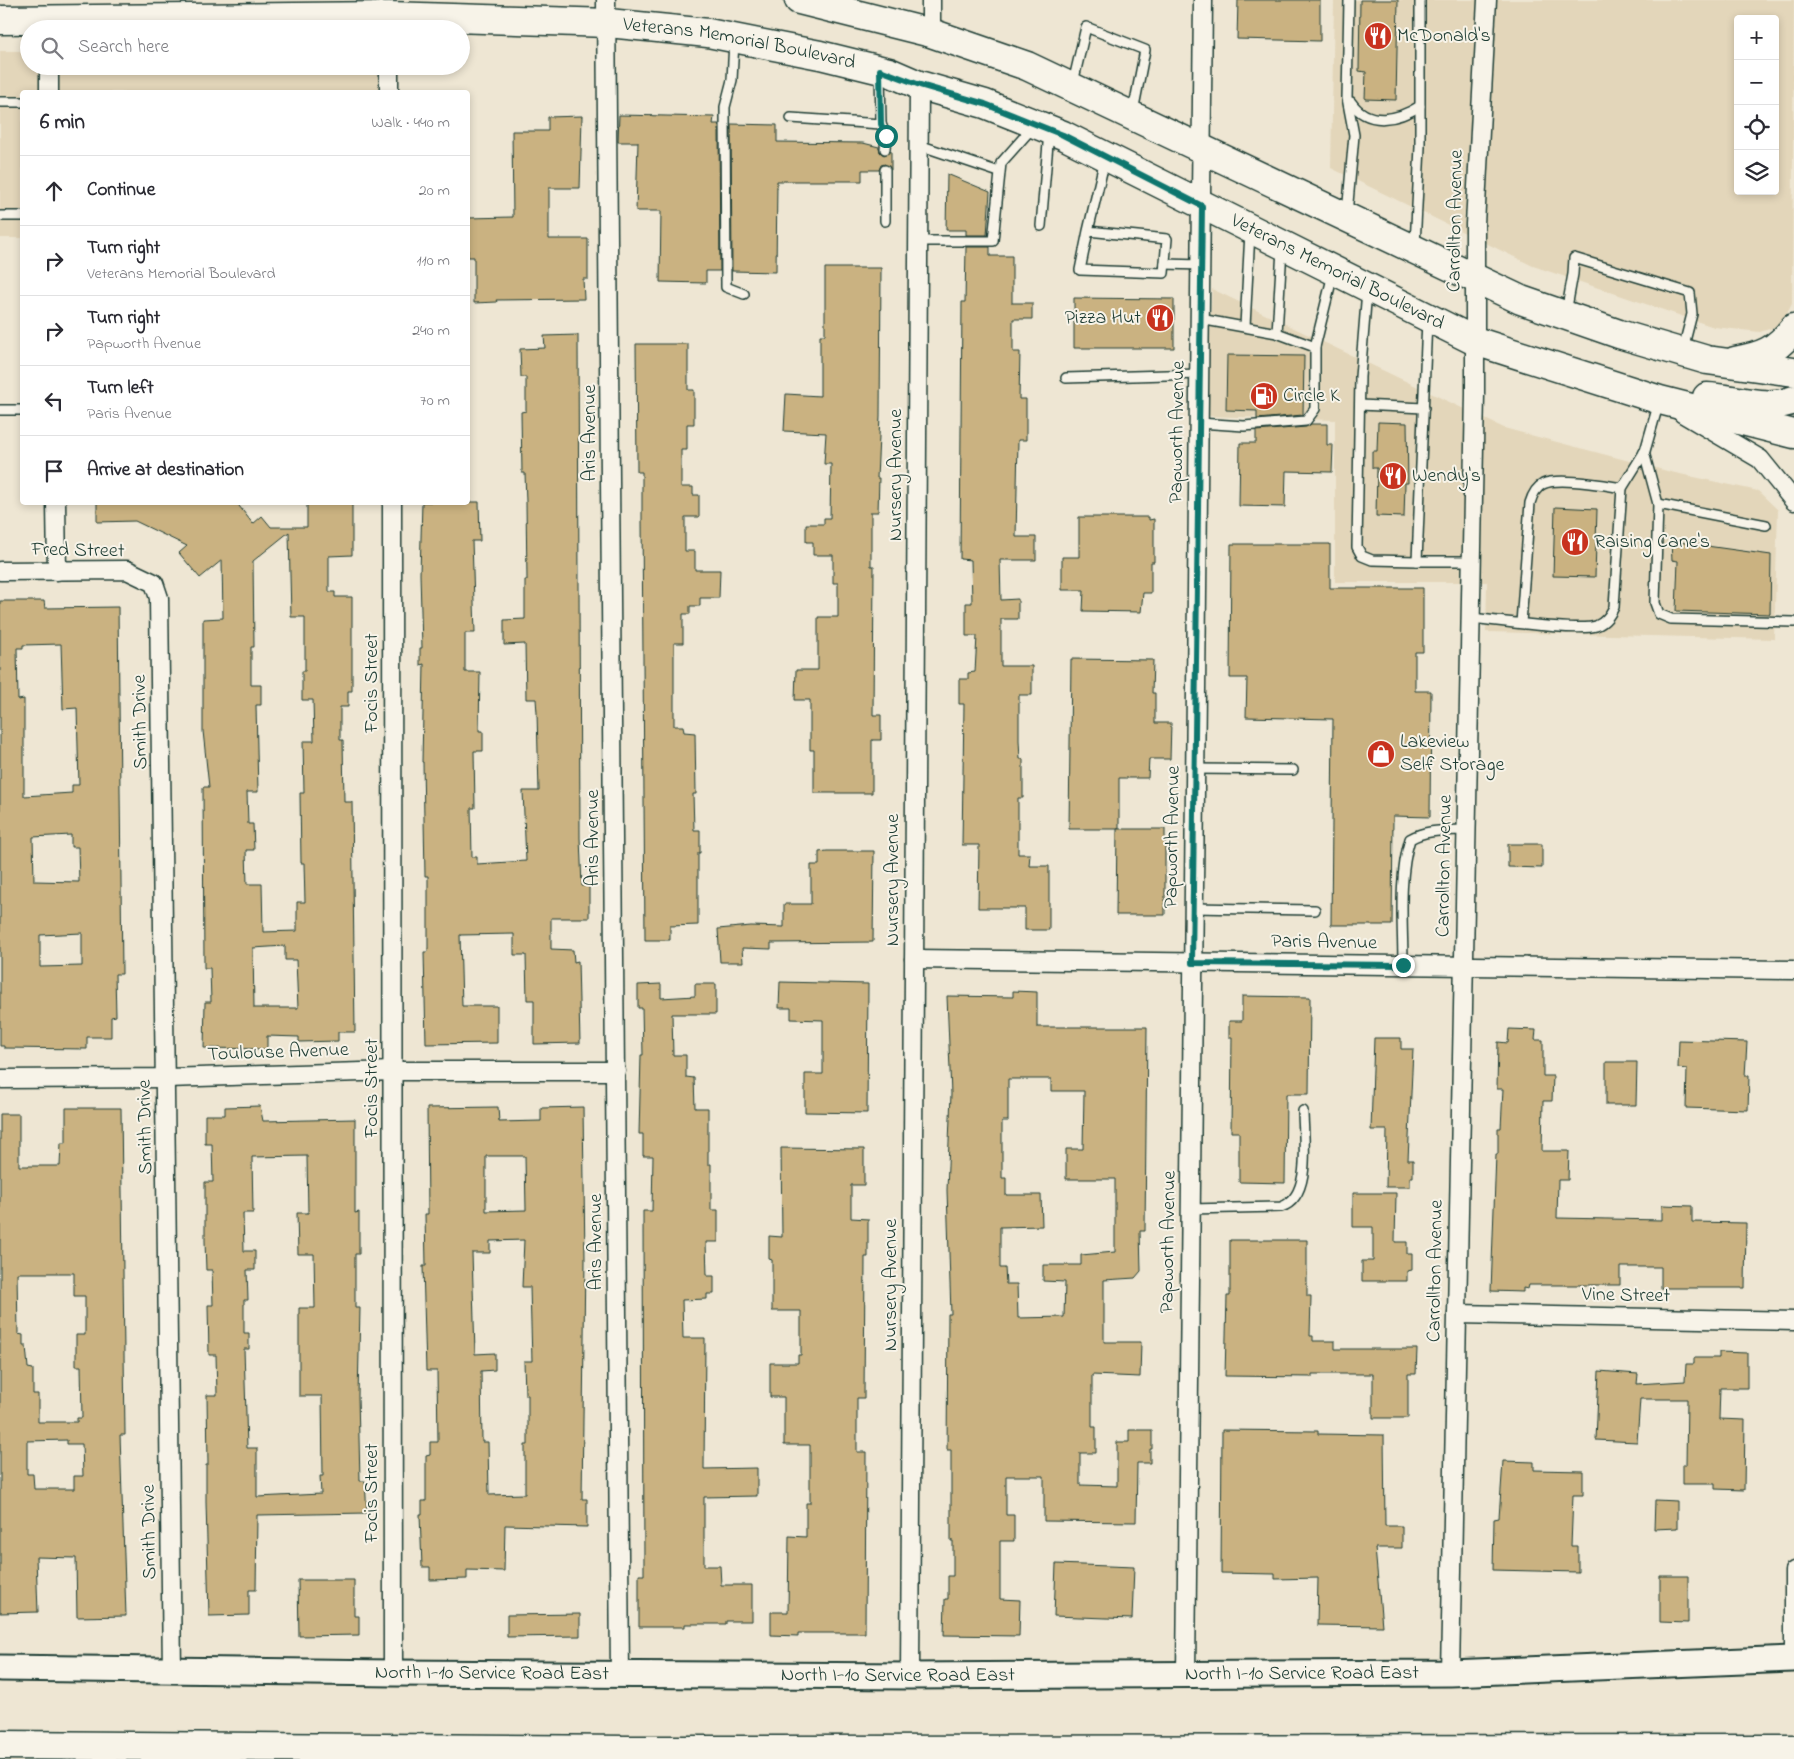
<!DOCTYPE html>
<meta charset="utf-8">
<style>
body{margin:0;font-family:"Indie Flower",sans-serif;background:#f7f7f7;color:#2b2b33}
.controls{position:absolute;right:15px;top:15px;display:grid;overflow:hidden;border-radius:5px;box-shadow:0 2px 8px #0003}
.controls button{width:45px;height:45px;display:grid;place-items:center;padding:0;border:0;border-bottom:1px solid #e1e1e2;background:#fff;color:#2b2b33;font:25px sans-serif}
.stop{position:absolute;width:15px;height:15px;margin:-11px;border:4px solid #0f766e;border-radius:50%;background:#fff}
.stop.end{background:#0f766e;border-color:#fff;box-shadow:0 1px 5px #0008}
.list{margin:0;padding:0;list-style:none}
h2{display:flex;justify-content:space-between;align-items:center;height:65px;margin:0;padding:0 20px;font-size:21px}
h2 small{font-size:16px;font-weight:400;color:#7c7c81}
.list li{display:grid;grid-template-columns:32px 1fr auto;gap:15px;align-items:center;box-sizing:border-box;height:70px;padding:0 20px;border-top:1px solid #e1e1e2}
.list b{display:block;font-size:19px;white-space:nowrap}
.list p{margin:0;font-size:16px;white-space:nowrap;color:#7c7c81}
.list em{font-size:16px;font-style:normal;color:#7c7c81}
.icon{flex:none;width:28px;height:28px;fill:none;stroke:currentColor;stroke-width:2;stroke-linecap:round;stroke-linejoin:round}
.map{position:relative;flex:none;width:1794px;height:1759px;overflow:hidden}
.search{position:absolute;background:#fff;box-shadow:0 2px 8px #0003;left:20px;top:20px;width:450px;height:55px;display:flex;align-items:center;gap:12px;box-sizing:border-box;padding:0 18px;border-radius:28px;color:#7c7c81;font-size:19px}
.panel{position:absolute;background:#fff;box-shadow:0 2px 8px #0003;left:20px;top:90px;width:450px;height:415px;border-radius:5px}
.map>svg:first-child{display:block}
.built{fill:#e3d6ba;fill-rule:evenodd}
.building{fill:#cab281;stroke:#1f3d34;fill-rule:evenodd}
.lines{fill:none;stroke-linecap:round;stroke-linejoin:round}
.lane-casing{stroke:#1f3d34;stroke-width:12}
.street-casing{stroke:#1f3d34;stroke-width:21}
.secondary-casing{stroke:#1f3d34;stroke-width:29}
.primary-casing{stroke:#1f3d34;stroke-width:31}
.highway-casing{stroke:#1f3d34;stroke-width:31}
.lane{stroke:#f7f3e8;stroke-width:9}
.street{stroke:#f7f3e8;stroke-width:18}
.secondary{stroke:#f7f3e8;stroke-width:25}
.primary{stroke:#f7f3e8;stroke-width:28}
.highway{stroke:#f7f3e8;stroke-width:28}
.route{stroke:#0f766e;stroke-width:6}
.labels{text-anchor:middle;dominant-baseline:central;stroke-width:4;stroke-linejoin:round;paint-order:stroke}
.poi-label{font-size:20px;fill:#1f3d34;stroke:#f7f3e8;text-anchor:start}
.street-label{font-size:20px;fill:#1f3d34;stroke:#f7f3e8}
</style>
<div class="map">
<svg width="1794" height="1759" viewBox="0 0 1794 1759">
<rect width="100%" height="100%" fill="#eee6d3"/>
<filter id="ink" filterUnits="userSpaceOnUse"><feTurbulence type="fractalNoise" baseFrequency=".02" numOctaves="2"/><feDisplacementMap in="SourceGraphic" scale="10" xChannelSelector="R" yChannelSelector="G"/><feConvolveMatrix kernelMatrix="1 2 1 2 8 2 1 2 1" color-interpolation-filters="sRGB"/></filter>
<g filter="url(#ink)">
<g class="built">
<path d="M1334,0H1794L1792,304L1781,325L1760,332L1714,327L1533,266L1331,168ZM1738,19H1775V191H1738Z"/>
<path d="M0,51H29V66H378L379,92H22V238H0Z"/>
<path d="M1212,289L1504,428L1671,472L1758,491L1778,510L1774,639L1486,632L1487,582H1335V420L1206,416Z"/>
</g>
<g class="building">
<path d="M1238,0H1320V41L1237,39Z"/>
<path d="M1360,0H1398L1396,100L1365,99L1366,72L1359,71Z"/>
<path d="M619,115L714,117L713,124H719L720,271H706V283L660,282L661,211H636L638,142H618Z"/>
<path d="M582,116L580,188H549V239H588V279H583L584,299L496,300L497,302L474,303V257H468V218L513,217L512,131H548V117Z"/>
<path d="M731,124L777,125V142L863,143L879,147L880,152L884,155L891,151V170L885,164L881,165L879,170H862V181H777L776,272L732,271Z"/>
<path d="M947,174L990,192L987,235H966V230H946Z"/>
<path d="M966,247H990V256H1012V303H1032V319H1013V352H1020L1019,399H1026V440H1018L1016,537H1036V560H1000L1001,600L1018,599V619H1001V666H1032V695H1019V740L1020,759H1023V798H1018V854H1030L1029,866H1049V930H1025V908H978L979,845H962L964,704H959V679H968V673L975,672L977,636H966V603H972L971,560L960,559L962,302H965Z"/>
<path d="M825,268H881L880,416L877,478H879L878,512H871V566H874L873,715H881V740H872V793H814V750H810V700H795L796,670H818V617H838V583H833V555H813V542H806V524H824V518H830L831,464H824L826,433L784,431L786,394L820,396V335H825Z"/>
<path d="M1074,298L1174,299V348H1074Z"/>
<path d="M578,335L580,838L582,886H589V918H551V949L573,950L574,962L578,961L580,1043L534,1044V1000H527L526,955H514V934L460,935L462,1006H497V1043L426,1044L424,952H428V876H425L423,762H422L424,664L420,665V648H422L420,574L422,502H479L480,541H472L475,633H465V672H480L479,731H483V751H474L475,808H471L472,857H477V864L526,861L523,791H539L537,713L536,699H526L525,644L504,645V620L525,619V580H527L526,502L525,473H522L521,412L526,411V377H521L520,349L545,348L544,336Z"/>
<path d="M636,344H688V390H694V424H687V450H681V487H693V495H699V517H685V551H695V570H720L719,598H700V606H690V614H683V643H674V726H683L684,732L695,733L696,794H693L694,830H700V853H698V925L670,926V940H645L642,518V472H637Z"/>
<path d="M1227,355L1304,356L1303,415L1257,419V411L1226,410Z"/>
<path d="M1378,422L1407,423L1408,483H1405L1404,517L1376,516L1377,468H1372V451H1377Z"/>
<path d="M1311,424H1327V445H1333L1332,472L1286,471L1285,507L1239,506L1240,443H1256V431L1306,427Z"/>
<path d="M97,502H236L253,524L262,516L271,527H307V502H352V555L329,556V592H335V597H352V691H348V707H340V740H343L344,802H352L355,1032H338V1041L299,1042V1037L267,1036V1049L204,1048L205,1002H211L210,968H204L203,787H209L203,731V619L223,618L222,560L200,578L179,553L187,546L135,521L97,522ZM289,532L291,617H305V671H302V700H313L314,741H303L304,793H300L301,863H304L305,902H297V931L263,932L262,884H247L246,850H254L253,824H248L247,792H258L256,705H261V685H251V647H254L253,561ZM285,946V960H296L298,1008H254L253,948Z"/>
<path d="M1555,507L1597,509L1595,577L1553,576Z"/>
<path d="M1079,517H1149V520L1154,519V562H1151V593H1143L1141,612L1083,611L1084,590H1062V557H1079Z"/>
<path d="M1671,541L1771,555L1770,614L1676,611L1678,561L1672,560Z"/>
<path d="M1231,544H1330V588H1423V652H1415V691H1431L1430,817L1393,816L1392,925H1331L1333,719L1246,717L1247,678H1230Z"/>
<path d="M0,601H44L45,608L118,607L122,974H115L116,1016L111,1017V1037H87V1049L4,1048V1046H0ZM61,644L63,709L77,708L79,785H72V793L24,796V699L18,700L17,648H23V645ZM71,835V847H78L79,882L34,881L33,837ZM82,933V966L40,967V935Z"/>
<path d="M1071,659L1153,660L1152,693H1155V723H1171L1170,759H1149L1148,778H1119V829H1069Z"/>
<path d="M1117,829H1165V915H1116Z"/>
<path d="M1508,844H1542V868L1508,867Z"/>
<path d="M827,851H874L873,942L771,943V949L742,948L743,962H720L718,929L751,926L784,927V904H811V865H819V852Z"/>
<path d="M780,982L868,984L867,1113L805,1112V1074H823V1020L791,1019V1008H779Z"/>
<path d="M661,984V998L695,996V984H716V1014H672L673,1055H686V1077L694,1078L695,1108H708V1164H711V1210H718V1242H706L707,1276H714V1294H707V1299L682,1300L683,1338H705L704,1469L757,1468V1496L704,1497V1566H720L721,1585H752V1621H726V1624H685V1627H639V1575H644L643,1211H652L653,1156H643V1134H639L641,1055H643L642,1008H638V985Z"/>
<path d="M1013,991L1037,992V1027H1147L1145,1231H1140L1141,1271L1135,1278L1104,1280V1342H1141L1140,1377L1092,1375V1427H1096V1453H1080V1485L1117,1486V1442H1129V1430H1152V1449H1150V1463H1137L1136,1522L1044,1521V1476H1006V1515H1014V1541H1000V1599L1020,1600L1019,1636L944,1635L945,1599H948V1576H953V1541H951V1450H947L948,1314H951L947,1190L951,1094L947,996L1013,997ZM1008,1079H1051V1091H1084L1083,1149H1066V1179H1115V1252L1081,1255V1265H1043V1281L1065,1282L1064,1317L1018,1318L1017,1284H1006L1005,1268H1000V1227L1042,1226L1041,1195H1006V1178H1002V1121H1008Z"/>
<path d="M1242,996L1310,997L1309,1094H1286L1285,1183L1239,1182V1132H1231L1232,1037H1229V1021H1242Z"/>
<path d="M1509,1029L1536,1030L1535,1040H1543V1076H1553L1552,1101H1543L1542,1151H1569L1568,1180H1558L1557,1218L1662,1220V1205L1692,1206V1222L1746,1223L1745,1288H1661V1267H1620V1285H1529L1528,1289L1523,1288V1292L1491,1291L1496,1154H1498V1128H1501L1503,1089H1497L1498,1042L1508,1043Z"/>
<path d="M1374,1038H1401V1049H1413L1408,1160H1413V1177H1410V1187H1386L1387,1130H1371Z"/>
<path d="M1679,1040L1747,1042L1745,1076H1749L1748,1110L1686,1108L1687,1069L1678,1068Z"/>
<path d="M1606,1062H1637L1636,1105H1606Z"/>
<path d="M260,1106L263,1121L355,1119V1213L359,1212V1254H355V1308H360L358,1396L360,1481H365L367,1513L257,1515L256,1590H249V1615L209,1616L206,1502V1465H208L207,1395H217L216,1355H209L208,1305H213L212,1270H206L205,1241V1182H213L212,1144H205V1115H225V1107ZM307,1156L308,1213H297L298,1254H314L315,1308H299V1396H322L323,1476H320L321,1494L257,1497V1448H247L244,1349H249V1333H244V1300H248L247,1270H255V1251H244L243,1213H253L252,1157Z"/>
<path d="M498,1107L499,1122L541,1121V1108L583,1107L585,1260L582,1499H587V1527L505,1525L504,1571L467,1570V1579L430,1580V1567H422L420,1514H422V1501H426V1456L430,1455V1442H438L437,1371H426L423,1266H426L425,1214H428L427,1108ZM486,1156H525L526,1210L486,1211ZM524,1240L522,1287H530L532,1361H524L525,1395H528V1445H525V1494L489,1495L488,1442H482L481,1371L495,1370V1353L475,1354L472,1253H490V1241Z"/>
<path d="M66,1108H121L125,1435H120L126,1616L77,1617L76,1558L36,1557L38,1612L0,1613V1114H19V1166H60L61,1143H66ZM17,1273H74V1296H85V1335H76V1366H81L82,1418H77V1422H38V1394H33V1369L28,1368L26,1346H23V1335L18,1334ZM67,1440V1444H82L83,1476H74V1489H34L33,1474H27V1441Z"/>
<path d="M781,1148L864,1149V1185H851V1218L868,1219V1257H865L864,1398H857V1452H866L865,1633H798V1636L771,1635V1612H788L789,1536L806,1537V1503H810V1445H784V1397H770V1363H798V1355H801V1311H772V1260L769,1259V1236L782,1237Z"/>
<path d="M1353,1193H1396L1395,1242H1407V1254H1412V1270L1407,1271V1281H1362V1261H1373V1227H1353Z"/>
<path d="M1230,1240H1307V1296H1311L1310,1336H1313V1341H1335V1349H1417L1416,1374H1408V1418H1373V1374H1312V1377L1225,1376L1227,1296H1230Z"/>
<path d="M1719,1352L1747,1353V1388H1720L1719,1419L1745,1420L1744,1490L1715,1489V1484H1682V1465H1686L1687,1399H1640L1637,1442L1596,1440L1599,1371L1638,1374L1637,1384L1685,1381L1686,1364H1694V1358H1719Z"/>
<path d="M1222,1430L1318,1431V1434L1384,1435L1385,1526H1402V1548H1375L1382,1626L1317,1625L1318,1578L1275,1579V1574L1221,1573Z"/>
<path d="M1503,1461L1534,1462V1470L1583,1471V1495H1573L1571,1546H1578V1572L1493,1570L1494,1519L1499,1518Z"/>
<path d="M1655,1500L1677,1501V1528L1654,1529Z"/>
<path d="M1056,1564L1134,1567L1132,1619L1054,1616Z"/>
<path d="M1660,1576H1688V1623L1660,1622Z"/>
<path d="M298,1580H354V1616H359V1635L299,1636Z"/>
<path d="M580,1614V1636L507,1637V1615Z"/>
</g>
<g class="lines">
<defs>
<g id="lane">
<path d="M734,41L732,80L725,107L726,287L744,294"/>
<path d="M880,72L881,124L886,136L885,149"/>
<path d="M1073,83L1086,27L1145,50L1133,112"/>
<path d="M0,102H22"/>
<path d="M1351,102C1368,127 1398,120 1420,106"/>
<path d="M791,118L881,124"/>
<path d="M919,145L999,172"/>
<path d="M1347,214L1354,135L1347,98L1349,0"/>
<path d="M0,216H22"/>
<path d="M885,221V170"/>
<path d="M1041,226L1049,132"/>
<path d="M1088,231L1080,270L1164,273L1167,239L1088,231L1105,159"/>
<path d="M919,241H993L1001,163L1033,127"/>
<path d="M1415,245L1420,147V0"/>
<path d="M1165,264L1201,265"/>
<path d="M1367,290L1360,377L1357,547L1362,556L1372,560L1417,561L1427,320"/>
<path d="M1566,313L1573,274L1574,258L1690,293L1692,314L1683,349"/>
<path d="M1245,326L1250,232"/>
<path d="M1277,333L1282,249"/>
<path d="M1315,347L1333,274"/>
<path d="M1066,378L1200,374"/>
<path d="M1360,405L1424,408"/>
<path d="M0,410H22"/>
<path d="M1199,423L1244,426L1306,421L1315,409V347L1277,333L1200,319"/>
<path d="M1644,452L1658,504L1655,603L1659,614L1671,619L1794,622"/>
<path d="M1658,504L1766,525"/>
<path d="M1417,561H1471"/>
<path d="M1470,618C1493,620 1579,632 1596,626C1606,622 1610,615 1614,607L1622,488L1645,451L1659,402"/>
<path d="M1521,623L1530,503C1532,496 1535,488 1543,484C1558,477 1605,485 1622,488"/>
<path d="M1195,769L1293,770"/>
<path d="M1193,908L1315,910"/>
<path d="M1403,965C1403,925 1398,878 1410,839C1427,829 1447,831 1467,830"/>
<path d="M1190,1209L1281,1207C1313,1197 1303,1138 1303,1111"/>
</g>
<g id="street">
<path d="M606,0L620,1675"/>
<path d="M931,0V33"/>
<path d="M49,66V92"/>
<path d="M389,66V92"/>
<path d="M1682,413L1760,459L1794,501"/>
<path d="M56,502L57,571"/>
<path d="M392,502L393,1673"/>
<path d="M0,571L127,570L154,583L159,598L172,1671"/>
<path d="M914,959L1794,970"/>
<path d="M0,1079L167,1078L394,1071H616"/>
<path d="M1457,1314L1794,1321"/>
<path d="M1794,1571V1659"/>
<path d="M1450,1673L1475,394V224L1487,0"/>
<path d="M1186,1674L1203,0"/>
<path d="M910,1676L919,85"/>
</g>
<g id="secondary">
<path id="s1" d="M0,1668L393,1673L910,1676L1450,1673L1793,1659"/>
</g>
<g id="primary">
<path d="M799,0L931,33L1027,66L1521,300L1619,334L1707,360L1794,372"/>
<path id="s2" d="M0,20L389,16L608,23L708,33L820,55L889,72L919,85L985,104L1063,135L1475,341L1660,400L1794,434"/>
<path d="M1735,361C1763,356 1776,351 1794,328"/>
<path d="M1707,397C1735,398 1766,411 1794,400"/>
</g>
<path id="highway" d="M0,1745L631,1750L1794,1749"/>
</defs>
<use href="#lane" class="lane-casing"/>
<use href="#street" class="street-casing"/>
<use href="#secondary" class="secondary-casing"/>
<use href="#primary" class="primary-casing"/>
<use href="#highway" class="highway-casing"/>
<use href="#lane" class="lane"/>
<use href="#street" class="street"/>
<use href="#secondary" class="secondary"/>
<use href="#primary" class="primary"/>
<use href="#highway" class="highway"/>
</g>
</g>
<g class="lines" filter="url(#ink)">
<path class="route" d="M886,136L881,124L880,70L920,85L985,104L1063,135L1202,206L1192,963L1403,965"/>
</g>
<defs>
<symbol id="restaurant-disc" viewBox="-11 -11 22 22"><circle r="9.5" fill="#c8321e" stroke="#f7f3e8"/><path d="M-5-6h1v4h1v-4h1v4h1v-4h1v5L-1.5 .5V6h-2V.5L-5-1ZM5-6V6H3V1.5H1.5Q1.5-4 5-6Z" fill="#fff"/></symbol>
<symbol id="fuel-disc" viewBox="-11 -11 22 22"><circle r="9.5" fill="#c8321e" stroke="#f7f3e8"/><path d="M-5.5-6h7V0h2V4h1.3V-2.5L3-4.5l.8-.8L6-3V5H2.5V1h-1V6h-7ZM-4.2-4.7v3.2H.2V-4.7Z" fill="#fff"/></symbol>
<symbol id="shop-disc" viewBox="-11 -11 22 22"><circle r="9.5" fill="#c8321e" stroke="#f7f3e8"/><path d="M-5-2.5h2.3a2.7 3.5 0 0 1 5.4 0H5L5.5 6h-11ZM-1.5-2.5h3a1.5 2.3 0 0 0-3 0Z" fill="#fff"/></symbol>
</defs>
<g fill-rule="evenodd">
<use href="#restaurant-disc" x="1362" y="20" width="32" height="32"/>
<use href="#restaurant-disc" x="1144" y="302" width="32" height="32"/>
<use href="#fuel-disc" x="1248" y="380" width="32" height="32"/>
<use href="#restaurant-disc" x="1377" y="460" width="32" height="32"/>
<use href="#restaurant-disc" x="1559" y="526" width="32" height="32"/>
<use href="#shop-disc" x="1365" y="738" width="32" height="32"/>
</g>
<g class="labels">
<g class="poi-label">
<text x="1397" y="36">McDonald's</text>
<text x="1141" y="318" text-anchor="end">Pizza Hut</text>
<text x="1283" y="396">Circle K</text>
<text x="1412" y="476">Wendy's</text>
<text x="1594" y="542">Raising Cane's</text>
<text x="1400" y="742">Lakeview<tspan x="1400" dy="23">Self Storage</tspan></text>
</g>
<g class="street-label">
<text stroke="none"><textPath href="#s2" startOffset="741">Veterans Memorial Boulevard</textPath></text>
<text transform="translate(1456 221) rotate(-89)">Carrollton Avenue</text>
<text stroke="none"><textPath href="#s2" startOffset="1386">Veterans Memorial Boulevard</textPath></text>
<text transform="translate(1178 432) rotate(-89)">Papworth Avenue</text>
<text transform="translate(590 433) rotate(-90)">Aris Avenue</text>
<text transform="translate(896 475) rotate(-90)">Nursery Avenue</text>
<text transform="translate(78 551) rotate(1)">Fred Street</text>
<text transform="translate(372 683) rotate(-90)">Focis Street</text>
<text transform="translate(141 722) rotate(-91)">Smith Drive</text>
<text transform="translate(1173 837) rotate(-89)">Papworth Avenue</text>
<text transform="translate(593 838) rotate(-90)">Aris Avenue</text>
<text transform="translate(1445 866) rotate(-89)">Carrollton Avenue</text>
<text transform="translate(893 880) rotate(-90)">Nursery Avenue</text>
<text transform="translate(1324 943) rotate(1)">Paris Avenue</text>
<text transform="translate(278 1053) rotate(-2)">Toulouse Avenue</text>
<text transform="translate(372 1088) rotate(-90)">Focis Street</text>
<text transform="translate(146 1127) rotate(-91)">Smith Drive</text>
<text transform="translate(596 1242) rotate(-90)">Aris Avenue</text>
<text transform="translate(1169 1242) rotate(-89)">Papworth Avenue</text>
<text transform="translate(1436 1271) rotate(-89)">Carrollton Avenue</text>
<text transform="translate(891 1285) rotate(-90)">Nursery Avenue</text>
<text transform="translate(1626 1296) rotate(1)">Vine Street</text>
<text transform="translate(372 1493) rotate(-90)">Focis Street</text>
<text transform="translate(150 1532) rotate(-91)">Smith Drive</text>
<text stroke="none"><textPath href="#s1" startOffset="492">North I-10 Service Road East</textPath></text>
<text stroke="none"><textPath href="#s1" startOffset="1302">North I-10 Service Road East</textPath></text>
<text stroke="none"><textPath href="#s1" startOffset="898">North I-10 Service Road East</textPath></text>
</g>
</g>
</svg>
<div class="controls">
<button>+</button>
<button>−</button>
<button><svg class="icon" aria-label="locate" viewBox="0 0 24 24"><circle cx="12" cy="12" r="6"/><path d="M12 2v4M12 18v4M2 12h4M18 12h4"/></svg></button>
<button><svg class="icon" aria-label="layers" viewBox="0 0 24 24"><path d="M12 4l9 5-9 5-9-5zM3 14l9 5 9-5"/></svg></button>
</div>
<div class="stop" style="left:886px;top:136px"></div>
<div class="stop end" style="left:1403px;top:965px"></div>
<div class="search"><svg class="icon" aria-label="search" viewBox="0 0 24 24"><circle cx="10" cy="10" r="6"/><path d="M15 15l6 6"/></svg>Search here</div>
<section class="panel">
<h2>6 min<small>Walk · 440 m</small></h2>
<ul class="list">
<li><svg class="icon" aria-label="ahead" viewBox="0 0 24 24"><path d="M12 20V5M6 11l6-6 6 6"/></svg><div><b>Continue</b></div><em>20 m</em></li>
<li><svg class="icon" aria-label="right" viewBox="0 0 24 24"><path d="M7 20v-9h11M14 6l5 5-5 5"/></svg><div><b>Turn right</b><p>Veterans Memorial Boulevard</p></div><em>110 m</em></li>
<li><svg class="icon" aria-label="right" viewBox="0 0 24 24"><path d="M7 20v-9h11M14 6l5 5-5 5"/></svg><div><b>Turn right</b><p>Papworth Avenue</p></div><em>240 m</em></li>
<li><svg class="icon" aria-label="left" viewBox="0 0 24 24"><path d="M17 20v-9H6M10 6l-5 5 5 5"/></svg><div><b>Turn left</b><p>Paris Avenue</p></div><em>70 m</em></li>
<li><svg class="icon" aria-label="arrive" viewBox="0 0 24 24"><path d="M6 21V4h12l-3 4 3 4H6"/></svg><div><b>Arrive at destination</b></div></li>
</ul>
</section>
</div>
